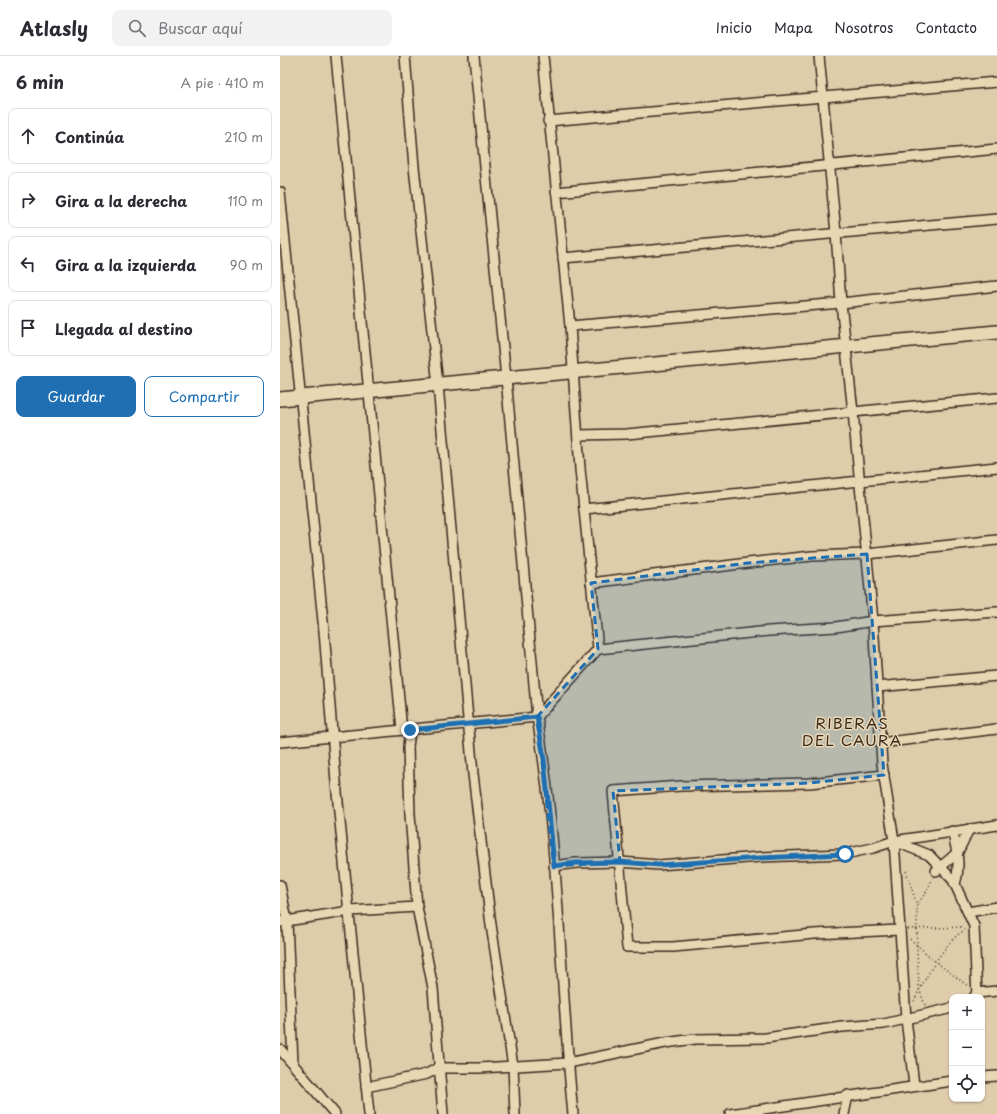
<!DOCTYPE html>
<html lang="es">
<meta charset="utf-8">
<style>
body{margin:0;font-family:"Playpen Sans",sans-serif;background:#f2f2f3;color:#2b2b33}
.controls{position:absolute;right:12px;bottom:12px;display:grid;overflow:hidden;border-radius:8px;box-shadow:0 1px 3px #0004}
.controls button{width:36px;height:36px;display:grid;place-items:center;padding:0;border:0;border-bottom:1px solid #e1e1e2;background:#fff;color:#2b2b33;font:20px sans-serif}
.stop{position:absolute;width:12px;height:12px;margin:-9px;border:3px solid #1f6fb2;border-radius:50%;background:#fff}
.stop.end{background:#1f6fb2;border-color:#fff;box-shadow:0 1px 4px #0008}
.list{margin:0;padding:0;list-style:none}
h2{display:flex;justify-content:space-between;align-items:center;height:52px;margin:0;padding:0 16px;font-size:17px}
h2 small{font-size:13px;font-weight:400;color:#7c7c81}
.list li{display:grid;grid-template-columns:26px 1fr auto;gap:12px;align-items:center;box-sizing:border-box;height:56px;margin:0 8px 8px;padding:0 8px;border:1px solid #e1e1e2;border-radius:8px}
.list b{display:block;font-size:15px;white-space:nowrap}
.list em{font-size:13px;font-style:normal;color:#7c7c81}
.actions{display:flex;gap:8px;padding:12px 16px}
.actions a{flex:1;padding:9px 0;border:1px solid #1f6fb2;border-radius:8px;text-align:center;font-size:14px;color:#1f6fb2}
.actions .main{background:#1f6fb2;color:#fff}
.icon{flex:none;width:22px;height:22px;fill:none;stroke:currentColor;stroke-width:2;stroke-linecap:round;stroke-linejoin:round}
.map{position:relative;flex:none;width:717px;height:1058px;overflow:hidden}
header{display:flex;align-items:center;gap:24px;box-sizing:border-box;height:56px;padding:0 20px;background:#fff;border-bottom:1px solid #e1e1e2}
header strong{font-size:19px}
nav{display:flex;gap:22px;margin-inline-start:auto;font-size:14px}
.search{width:280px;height:36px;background:#f2f2f3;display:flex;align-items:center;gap:10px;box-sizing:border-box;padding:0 14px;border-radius:8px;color:#7c7c81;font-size:15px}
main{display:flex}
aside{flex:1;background:#fff}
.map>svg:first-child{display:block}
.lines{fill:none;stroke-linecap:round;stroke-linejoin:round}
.street-casing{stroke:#3b2a1e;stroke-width:12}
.secondary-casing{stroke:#3b2a1e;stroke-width:16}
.path{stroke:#3b2a1e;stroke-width:1.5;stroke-dasharray:1 3;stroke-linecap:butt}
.street{stroke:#e9d7b4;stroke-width:9}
.secondary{stroke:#e9d7b4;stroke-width:13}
.route{stroke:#1f6fb2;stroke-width:5}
.marked{fill:#1f6fb2;fill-opacity:0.2;stroke:#1f6fb2;stroke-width:3;stroke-dasharray:8 5;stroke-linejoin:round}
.labels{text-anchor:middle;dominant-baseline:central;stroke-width:3;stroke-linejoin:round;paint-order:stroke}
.neighbourhood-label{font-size:15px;letter-spacing:1px;fill:#3b2a1e;stroke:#e9d7b4}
</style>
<header>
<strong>Atlasly</strong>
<div class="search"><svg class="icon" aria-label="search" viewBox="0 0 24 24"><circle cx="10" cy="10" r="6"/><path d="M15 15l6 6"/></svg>Buscar aquí</div>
<nav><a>Inicio</a><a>Mapa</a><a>Nosotros</a><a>Contacto</a></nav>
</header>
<main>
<aside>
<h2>6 min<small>A pie · 410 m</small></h2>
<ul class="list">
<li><svg class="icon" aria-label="ahead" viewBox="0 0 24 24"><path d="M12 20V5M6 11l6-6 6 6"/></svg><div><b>Continúa</b></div><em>210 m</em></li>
<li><svg class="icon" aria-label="right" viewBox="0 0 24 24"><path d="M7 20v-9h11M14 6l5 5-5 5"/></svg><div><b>Gira a la derecha</b></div><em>110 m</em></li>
<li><svg class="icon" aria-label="left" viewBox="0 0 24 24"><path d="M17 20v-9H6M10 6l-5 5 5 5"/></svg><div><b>Gira a la izquierda</b></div><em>90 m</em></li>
<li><svg class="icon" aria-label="arrive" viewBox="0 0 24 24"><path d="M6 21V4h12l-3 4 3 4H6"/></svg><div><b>Llegada al destino</b></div></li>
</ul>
<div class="actions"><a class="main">Guardar</a><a>Compartir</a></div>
</aside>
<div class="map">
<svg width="717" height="1058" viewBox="0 0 717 1058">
<rect width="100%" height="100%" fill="#deccab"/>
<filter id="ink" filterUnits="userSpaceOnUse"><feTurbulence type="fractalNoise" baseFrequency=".025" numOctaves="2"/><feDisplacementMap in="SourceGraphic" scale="8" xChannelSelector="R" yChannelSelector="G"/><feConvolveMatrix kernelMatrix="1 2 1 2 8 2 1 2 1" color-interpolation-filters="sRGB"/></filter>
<g filter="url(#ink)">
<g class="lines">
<defs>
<g id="street">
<path d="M56,0L122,674"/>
<path d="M125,0L134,111L158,329L193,718L211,869L233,1010L235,1058"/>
<path d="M194,0L226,322L257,661C279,792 280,926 293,1058"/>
<path d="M539,0L556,177L561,247L573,356L593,565L602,708L614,785L649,799L673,824L694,870L697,941"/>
<path d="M268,65L717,26"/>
<path d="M0,136L44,575L56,726L89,1058"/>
<path d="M276,136L717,93"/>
<path d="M283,202L717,163"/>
<path d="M290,270L561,247L717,230"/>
<path d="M298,379L347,378L717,342"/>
<path d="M304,453L717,411"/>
<path d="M311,527L468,507L532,500L587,498L717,484"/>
<path d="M318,593L489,575L556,571L593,565L717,556"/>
<path d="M597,631L717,620"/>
<path d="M130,674L128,691L130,758L137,851L153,932L163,1058"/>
<path d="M0,686L257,661L318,593L300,413L290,270L263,0"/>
<path d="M600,687L717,673"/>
<path d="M604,719L529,727L401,730L333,735L347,891H393L534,878L620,874"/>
<path d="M672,775C677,794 681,809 675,828"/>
<path d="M614,785L626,963L634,1029"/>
<path d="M274,810L296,807L340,806L379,809L480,801L565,798L593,792L614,785L717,769"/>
<path d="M656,815L678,796L689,773"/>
<path d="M0,829L7,865L13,1008"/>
<path d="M688,856L717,851"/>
<path d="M0,866L70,855L137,851"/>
<path d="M694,941L697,937L717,935"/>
<path d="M0,993L55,1058"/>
<path d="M702,1021L717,1020"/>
<path d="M86,1031L147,1018L158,1012H199L288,1007L385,987L415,983L486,982L562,971L604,968L672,952"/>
<path d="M450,1058L672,1025"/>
<path d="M564,1058L568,1039"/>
</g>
<path id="secondary" d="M0,343L717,276"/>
</defs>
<use href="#street" class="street-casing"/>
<use href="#secondary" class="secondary-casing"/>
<g class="path">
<path d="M626,815L637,849"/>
<path d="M628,873L684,871"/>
<path d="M630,883L656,906L688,930"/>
<path d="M634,945C643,926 666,883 685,874"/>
<path d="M645,949L639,933L637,894V849L646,836L653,822"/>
</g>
<use href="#street" class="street"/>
<use href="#secondary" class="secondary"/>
</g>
</g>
<g class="lines" filter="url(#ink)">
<path class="route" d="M130,674L257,661L264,703L274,810L296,807L340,806L379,809L480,802L565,798"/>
</g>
<path class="marked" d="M587,498L604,719L529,727L333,735L340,806L274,810L257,661L318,593L311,527L468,507Z"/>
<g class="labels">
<g class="neighbourhood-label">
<text x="572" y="666">RIBERAS<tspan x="572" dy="17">DEL CAURA</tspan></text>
</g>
</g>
</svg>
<div class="controls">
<button>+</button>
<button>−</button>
<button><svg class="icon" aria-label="locate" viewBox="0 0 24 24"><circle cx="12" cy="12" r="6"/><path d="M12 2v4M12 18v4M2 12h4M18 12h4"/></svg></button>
</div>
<div class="stop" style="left:565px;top:798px"></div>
<div class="stop end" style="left:130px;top:674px"></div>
</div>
</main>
